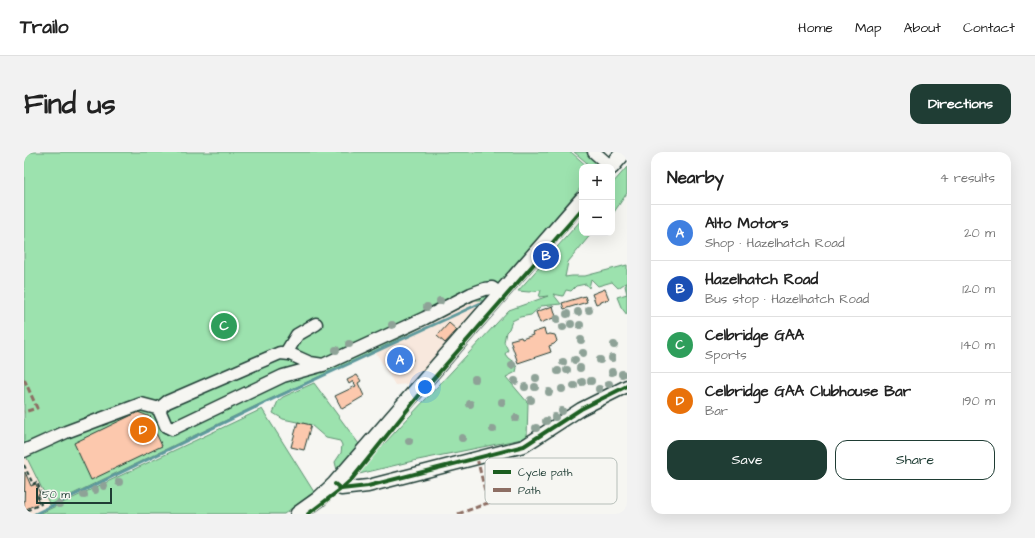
<!DOCTYPE html>
<meta charset="utf-8">
<style>
body{margin:0;font-family:"Architects Daughter",sans-serif;background:#f2f2f2;color:#222}
.controls{position:absolute;right:12px;top:12px;display:grid;overflow:hidden;border-radius:8px;box-shadow:0 4px 16px #0002}
.controls button{width:36px;height:36px;display:grid;place-items:center;padding:0;border:0;border-bottom:1px solid #e0e0e0;background:#fff;color:#222;font:20px sans-serif}
.scale{position:absolute;left:12px;bottom:10px;width:76px;box-sizing:border-box;padding-left:4px;border:2px solid #1f3d34;border-top:0;font-size:11px;line-height:14px;white-space:nowrap;color:#1f3d34;-webkit-text-stroke:3px #f6f6f2;paint-order:stroke}
.you{position:absolute;left:401px;top:235px;width:14px;height:14px;margin:-10px;border:3px solid #fff;border-radius:50%;background:#1a73e8;box-shadow:0 0 0 6px #1a73e833}
.badge{display:grid;place-items:center;width:26px;height:26px;border-radius:50%;background:#1f3d34;color:#fff;font-size:13px;font-weight:700}
.pin{position:absolute;translate:-50% -50%;border:2px solid #fff;box-shadow:0 1px 4px #0006}
.list{margin:0;padding:0;list-style:none}
h2{display:flex;justify-content:space-between;align-items:center;height:52px;margin:0;padding:0 16px;font-size:17px}
h2 small{font-size:13px;font-weight:400;color:#767676}
.list li{display:grid;grid-template-columns:26px 1fr auto;gap:12px;align-items:center;box-sizing:border-box;height:56px;padding:0 16px;border-top:1px solid #e0e0e0}
.list b{display:block;font-size:15px;white-space:nowrap}
.list p{margin:0;font-size:13px;white-space:nowrap;color:#767676}
.list em{font-size:13px;font-style:normal;color:#767676}
.actions{display:flex;gap:8px;padding:12px 16px}
.actions a{flex:1;padding:9px 0;border:1px solid #1f3d34;border-radius:12px;text-align:center;font-size:14px;color:#1f3d34}
.actions .main{background:#1f3d34;color:#fff}
.map{position:relative;flex:none;width:603px;height:362px;overflow:hidden;border-radius:12px}
header{display:flex;align-items:center;gap:24px;box-sizing:border-box;height:56px;padding:0 20px;background:#fff;border-bottom:1px solid #e0e0e0}
header strong{font-size:19px}
nav{display:flex;gap:22px;margin-inline-start:auto;font-size:14px}
.intro{display:flex;align-items:center;justify-content:space-between;box-sizing:border-box;height:96px;padding:0 24px}
h1{margin:0;font-size:28px}
.button{padding:10px 18px;border-radius:12px;background:#1f3d34;color:#fff;font-size:14px;font-weight:700}
main{display:flex;gap:24px;padding:0 24px}
aside{flex:1;background:#fff;border-radius:12px;box-shadow:0 4px 16px #0002}
.map>svg:first-child{display:block}
.built{fill:#f8e8dd}
.green{fill:#9ce2ae;stroke:#5e9071}
.lines{fill:none;stroke-linecap:round;stroke-linejoin:round}
.stream{stroke:#5d999c;stroke-width:3}
.building{fill:#fcc8ad;stroke:#1f3d34}
.minor-casing{stroke:#1f3d34;stroke-width:15}
.major-casing{stroke:#1f3d34;stroke-width:18}
.path{stroke:#1f3d34;stroke-width:2;stroke-dasharray:4 3;stroke-linecap:butt}
.minor{stroke:#f6f6f2;stroke-width:12}
.major{stroke:#f6f6f2;stroke-width:15}
.quiet{stroke:#8d6e63;stroke-width:3;stroke-dasharray:6 3;stroke-linecap:butt}
.cycleway-casing{stroke:#f6f6f2;stroke-width:6}
.cycleway{stroke:#1b5e20;stroke-width:4}
.tree{fill:#8ea297}
.key{fill:#f6f6f2;stroke:#b6beb9;stroke-width:1}
.key-label{font-size:11px;fill:#1f3d34}
</style>
<header>
<strong>Trailo</strong>
<nav><a>Home</a><a>Map</a><a>About</a><a>Contact</a></nav>
</header>
<div class="intro"><h1>Find us</h1><a class="button">Directions</a></div>
<main>
<div class="map">
<svg width="603" height="362" viewBox="0 0 603 362">
<rect width="100%" height="100%" fill="#f6f6f2"/>
<filter id="ink" filterUnits="userSpaceOnUse"><feTurbulence type="fractalNoise" baseFrequency=".025" numOctaves="2"/><feDisplacementMap in="SourceGraphic" scale="8" xChannelSelector="R" yChannelSelector="G"/><feConvolveMatrix kernelMatrix="1 2 1 2 8 2 1 2 1" color-interpolation-filters="sRGB"/></filter>
<g filter="url(#ink)">
<g class="built">
<path d="M451,148H457L460,150L388,232L371,233L351,199Z"/>
<path d="M0,300L26,353L8,362H0Z"/>
</g>
<g class="green">
<path d="M0,0H547L564,15H558V34L460,150L457,148H451L351,199L246,247L26,353L0,300Z"/>
<path d="M550,0H581L568,15Z"/>
<path d="M603,15V41L588,63V32Z"/>
<path d="M558,67V81H568L544,110L541,125L548,124H561L603,113V130L594,136L588,130L574,134L567,127L565,136L562,132L552,134L547,139L542,138L539,144L529,142L537,152L517,154L507,163L496,165L488,169L485,177L482,180L480,190L484,198L481,202L484,206L491,211L493,216L492,220L482,225L504,251L503,286L389,309L331,323L485,158L524,144L515,145L517,138L505,140L494,139Z"/>
<path d="M603,131V163L597,155L593,145L603,142L601,134Z"/>
<path d="M290,231L335,292L313,318L311,310L317,301L318,293L316,289L302,286L287,273L259,267L249,261L254,249L259,245Z"/>
<path d="M238,257L290,340L260,362H15Z"/>
</g>
<g class="lines">
<path class="stream" d="M11,362L255,244L459,150"/>
</g>
<g class="building">
<path d="M581,137L585,147L572,152L568,142Z"/>
<path d="M561,144L563,150L540,157L538,151Z"/>
<path d="M529,154L532,165L516,171L512,160Z"/>
<path d="M425,171L433,178L421,191L413,184Z"/>
<path d="M520,177L522,183L526,182L531,183L533,189L530,192L525,194L527,200L494,211L486,188L497,185L498,187L509,183L508,181Z"/>
<path d="M380,196L389,208L372,220L364,207Z"/>
<path d="M333,223L337,229L334,231L340,244L318,257L311,244L332,234L329,229L325,232L323,228Z"/>
<path d="M111,259L127,265L126,268L138,294L67,328L50,291L110,262Z"/>
<path d="M274,270L287,273L280,298L267,295Z"/>
<path d="M1,320L7,334L12,332L16,342L12,344L15,351L0,358Z"/>
</g>
<g class="lines">
<defs>
<g id="minor">
<path d="M570,0L587,15"/>
<path d="M262,201L273,183L292,172"/>
<path d="M299,213L286,211L266,202L256,201L143,250L137,255L136,260L142,274L148,277L259,224L299,213L401,166L447,142L461,137L468,136L477,142"/>
<path d="M0,299L42,280L117,252L136,257"/>
<path d="M311,332L317,337L344,334L500,294L557,257L603,234"/>
</g>
<g id="major">
<path d="M587,15L600,0"/>
<path d="M274,362L295,347L311,332L558,48"/>
</g>
</defs>
<use href="#minor" class="minor-casing"/>
<use href="#major" class="major-casing"/>
<path class="path" d="M0,313L9,332L13,330L18,343L14,345L17,352L0,360"/>
<use href="#minor" class="minor"/>
<use href="#major" class="major"/>
<g class="quiet">
<path d="M0,227L13,256L0,260"/>
<path d="M434,362L464,351L453,306"/>
</g>
<defs>
<g id="cycleway">
<path d="M311,332L317,337L344,334L500,294L557,257L603,234"/>
<path d="M284,362L317,337L327,328L397,241L558,57"/>
</g>
</defs>
<use href="#cycleway" class="cycleway-casing"/>
<use href="#cycleway" class="cycleway"/>
</g>
<g class="tree">
<circle cx="416" cy="149" r="4"/>
<circle cx="403" cy="155" r="4"/>
<circle cx="565" cy="158" r="4"/>
<circle cx="554" cy="160" r="4"/>
<circle cx="543" cy="162" r="4"/>
<circle cx="533" cy="167" r="4"/>
<circle cx="547" cy="172" r="4"/>
<circle cx="368" cy="173" r="4"/>
<circle cx="556" cy="173" r="4"/>
<circle cx="539" cy="175" r="4"/>
<circle cx="557" cy="188" r="4"/>
<circle cx="325" cy="192" r="4"/>
<circle cx="590" cy="193" r="4"/>
<circle cx="312" cy="198" r="4"/>
<circle cx="559" cy="201" r="4"/>
<circle cx="588" cy="206" r="4"/>
<circle cx="551" cy="208" r="4"/>
<circle cx="576" cy="208" r="4"/>
<circle cx="539" cy="210" r="4"/>
<circle cx="488" cy="213" r="4"/>
<circle cx="556" cy="216" r="4"/>
<circle cx="543" cy="218" r="4"/>
<circle cx="534" cy="219" r="4"/>
<circle cx="588" cy="220" r="4"/>
<circle cx="598" cy="222" r="4"/>
<circle cx="512" cy="226" r="4"/>
<circle cx="451" cy="227" r="4"/>
<circle cx="491" cy="229" r="4"/>
<circle cx="567" cy="229" r="4"/>
<circle cx="558" cy="230" r="4"/>
<circle cx="585" cy="232" r="4"/>
<circle cx="550" cy="234" r="4"/>
<circle cx="501" cy="235" r="4"/>
<circle cx="511" cy="235" r="4"/>
<circle cx="538" cy="237" r="4"/>
<circle cx="575" cy="237" r="4"/>
<circle cx="525" cy="240" r="4"/>
<circle cx="507" cy="248" r="4"/>
<circle cx="478" cy="250" r="4"/>
<circle cx="446" cy="252" r="4"/>
<circle cx="538" cy="259" r="4"/>
<circle cx="531" cy="265" r="4"/>
<circle cx="492" cy="266" r="4"/>
<circle cx="522" cy="269" r="4"/>
<circle cx="512" cy="276" r="4"/>
<circle cx="469" cy="277" r="4"/>
<circle cx="438" cy="286" r="4"/>
<circle cx="385" cy="289" r="4"/>
<circle cx="95" cy="330" r="4"/>
<circle cx="80" cy="334" r="4"/>
<circle cx="71" cy="338" r="4"/>
<circle cx="60" cy="343" r="4"/>
<circle cx="35" cy="352" r="4"/>
</g>
</g>
<rect x="461" y="306" width="132" height="46" rx="6" class="key"/>
<rect x="469" y="318" width="18" height="4" fill="#1b5e20"/>
<rect x="469" y="336" width="18" height="4" fill="#8d6e63"/>
<g class="key-label">
<text x="494" y="324">Cycle path</text>
<text x="494" y="342">Path</text>
</g>
</svg>
<div class="controls">
<button>+</button>
<button>−</button>
</div>
<div class="scale">50 m</div>
<div class="you"></div>
<div class="pin badge" style="left:376px;top:208px;background:#3f7fe0">A</div>
<div class="pin badge" style="left:522px;top:104px;background:#1a4fb4">B</div>
<div class="pin badge" style="left:200px;top:174px;background:#2e9e5b">C</div>
<div class="pin badge" style="left:119px;top:278px;background:#e8710a">D</div>
</div>
<aside>
<h2>Nearby<small>4 results</small></h2>
<ul class="list">
<li><span class="badge" style="background:#3f7fe0">A</span><div><b>Alto Motors</b><p>Shop · Hazelhatch Road</p></div><em>20 m</em></li>
<li><span class="badge" style="background:#1a4fb4">B</span><div><b>Hazelhatch Road</b><p>Bus stop · Hazelhatch Road</p></div><em>120 m</em></li>
<li><span class="badge" style="background:#2e9e5b">C</span><div><b>Celbridge GAA</b><p>Sports</p></div><em>140 m</em></li>
<li><span class="badge" style="background:#e8710a">D</span><div><b>Celbridge GAA Clubhouse Bar</b><p>Bar</p></div><em>190 m</em></li>
</ul>
<div class="actions"><a class="main">Save</a><a>Share</a></div>
</aside>
</main>
